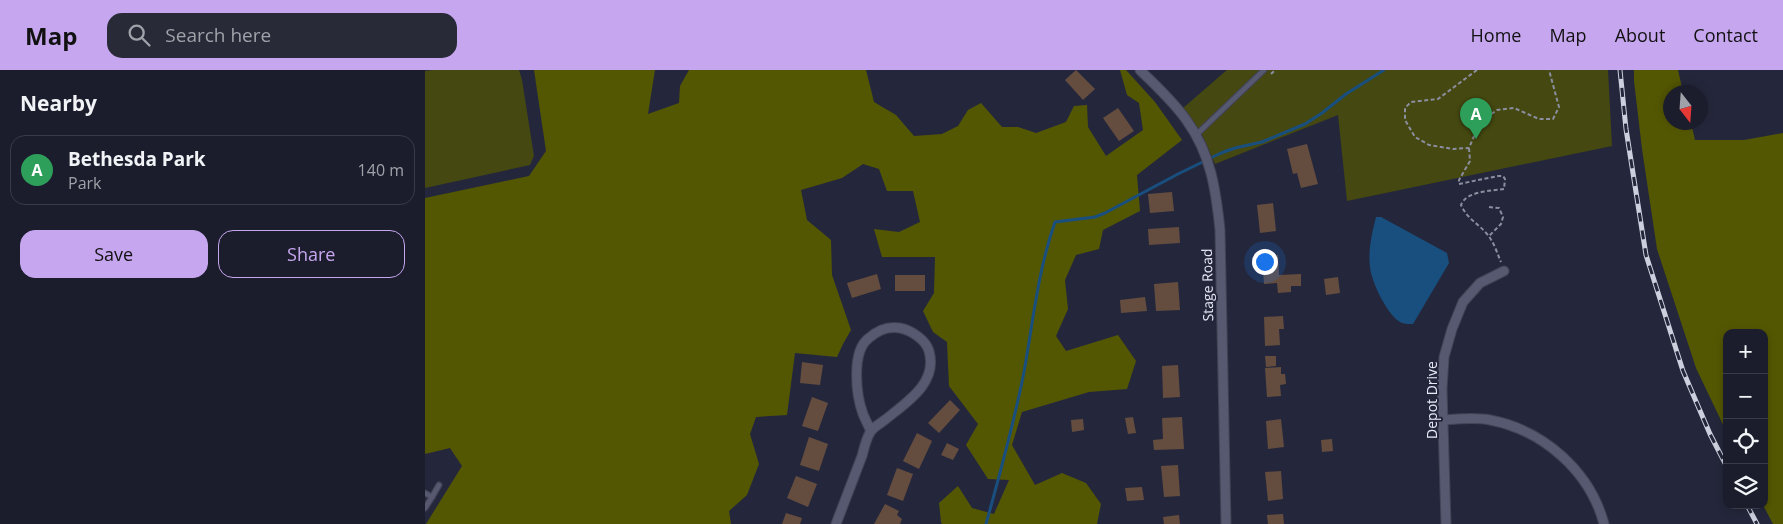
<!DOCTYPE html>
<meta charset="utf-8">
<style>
body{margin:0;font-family:"Open Sans",sans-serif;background:#282a38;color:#f1f3f6}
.controls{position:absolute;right:15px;bottom:15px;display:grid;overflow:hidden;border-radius:10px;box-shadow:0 2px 8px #0003}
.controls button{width:45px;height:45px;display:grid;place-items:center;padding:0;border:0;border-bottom:1px solid #393b48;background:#1b1d2c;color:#f1f3f6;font:25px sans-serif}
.compass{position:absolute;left:1238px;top:15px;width:45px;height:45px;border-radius:50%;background:#1b1d2c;box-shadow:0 2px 8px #0003;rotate:163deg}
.you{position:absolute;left:839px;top:191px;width:18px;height:18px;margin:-12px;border:4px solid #fff;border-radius:50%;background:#1a73e8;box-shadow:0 0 0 8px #1a73e833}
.badge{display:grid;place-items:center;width:32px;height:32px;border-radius:50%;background:#c7a6f0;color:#fff;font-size:16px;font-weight:700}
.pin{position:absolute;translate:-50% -41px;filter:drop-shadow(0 1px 2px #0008)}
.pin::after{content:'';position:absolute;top:26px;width:18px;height:15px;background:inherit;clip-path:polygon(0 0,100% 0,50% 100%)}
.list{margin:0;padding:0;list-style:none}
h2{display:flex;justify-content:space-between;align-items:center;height:65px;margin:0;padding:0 20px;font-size:21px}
h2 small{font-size:16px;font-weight:400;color:#a0a2a9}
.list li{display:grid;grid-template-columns:32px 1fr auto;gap:15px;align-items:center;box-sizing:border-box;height:70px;margin:0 10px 10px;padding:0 10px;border:1px solid #393b48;border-radius:15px}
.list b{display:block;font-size:19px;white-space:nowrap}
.list p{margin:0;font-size:16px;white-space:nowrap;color:#a0a2a9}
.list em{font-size:16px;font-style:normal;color:#a0a2a9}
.actions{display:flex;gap:10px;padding:15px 20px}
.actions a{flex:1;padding:11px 0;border:1px solid #c7a6f0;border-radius:15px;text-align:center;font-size:18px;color:#c7a6f0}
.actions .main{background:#c7a6f0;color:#111}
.icon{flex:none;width:28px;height:28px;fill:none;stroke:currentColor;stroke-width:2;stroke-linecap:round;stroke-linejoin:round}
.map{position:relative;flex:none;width:1358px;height:454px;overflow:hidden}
header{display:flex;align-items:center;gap:30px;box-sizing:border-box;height:70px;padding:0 25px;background:#c7a6f0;color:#111}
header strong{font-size:24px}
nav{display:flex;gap:28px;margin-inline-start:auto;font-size:18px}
.search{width:350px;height:45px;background:#282a38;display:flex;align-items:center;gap:12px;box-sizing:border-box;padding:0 18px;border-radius:15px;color:#a0a2a9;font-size:19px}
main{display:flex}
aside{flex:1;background:#1b1d2c}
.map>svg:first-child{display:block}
.green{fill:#454810}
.forest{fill:#545702}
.water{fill:#194f7f}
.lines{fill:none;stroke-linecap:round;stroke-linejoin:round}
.stream{stroke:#194f7f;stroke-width:3}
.building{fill:#644d3f}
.lane-casing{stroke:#424355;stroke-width:7}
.street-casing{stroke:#424355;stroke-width:11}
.path{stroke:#8b8e9f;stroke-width:2;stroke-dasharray:4 2.5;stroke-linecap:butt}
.lane{stroke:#565970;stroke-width:4.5}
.street{stroke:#565970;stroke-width:9}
.rail-casing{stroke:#cccfdd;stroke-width:5}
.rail{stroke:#24273b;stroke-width:3;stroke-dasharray:9;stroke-linecap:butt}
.labels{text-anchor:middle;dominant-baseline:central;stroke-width:4;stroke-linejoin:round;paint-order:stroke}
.street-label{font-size:14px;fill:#e7e9f7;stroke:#24273b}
</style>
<header>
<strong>Map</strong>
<div class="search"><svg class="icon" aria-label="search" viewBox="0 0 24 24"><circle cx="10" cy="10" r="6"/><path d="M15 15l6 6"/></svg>Search here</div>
<nav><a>Home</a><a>Map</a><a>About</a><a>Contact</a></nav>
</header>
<main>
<aside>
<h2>Nearby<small></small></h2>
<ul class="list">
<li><span class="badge" style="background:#2e9e5b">A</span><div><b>Bethesda Park</b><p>Park</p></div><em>140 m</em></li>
</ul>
<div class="actions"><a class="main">Save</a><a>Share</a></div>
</aside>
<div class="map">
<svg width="1358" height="454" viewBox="0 0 1358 454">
<rect width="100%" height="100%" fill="#24273b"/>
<g class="green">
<path d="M8,0H94L97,10L109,86L105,95L0,118V1Z"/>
<path d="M802,0H1183L1187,76L922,131L913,45L790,94L776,62L758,38Z"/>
</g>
<g class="forest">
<path d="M109,0H230L223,44L254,33L255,16L264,0H441L449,32L471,45L489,66L517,64L533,56L543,40L556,33L577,57H593L611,63L641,52L649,36L662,35L663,57L681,86L718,60L714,33L702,25L695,0H701L730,32L757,70L712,105L715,141L678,160L674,179L651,185L640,210L643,239L631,266L641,281L693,265L711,291L702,319L664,322L597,342L587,375L610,415L637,403L661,413L676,434L672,454H517L516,452L514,433L533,416L547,438L569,444L584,410L563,409L541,375L553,354L524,316L522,272L508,262L498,241L509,223L510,187H457L449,159L474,162L495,152L488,121H462L454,99L438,94L417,108L376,120L382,150L406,170L407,205L426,260L418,274L412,287L370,283L362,345L331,347L325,364L334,394L322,425L304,441L306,454H1L37,396L25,378L0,384V128L104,106L121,81Z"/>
<path d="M1209,0H1253L1258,22H1246V52L1266,53L1270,70H1319L1358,63V454H1348L1338,435H1339V263H1302V363L1271,298L1232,179L1217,79L1209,11Z"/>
</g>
<path class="water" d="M951,147H956L1022,183L1024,193L988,254C985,254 980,254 977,253C963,247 946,211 945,197C943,180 947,163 951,147Z"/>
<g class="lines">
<path class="stream" d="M561,454C575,404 589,353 599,302C608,252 613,200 630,152L670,147L680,143L753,104L796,83L810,78L837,72L880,54L897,43L921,24L959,0"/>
</g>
<g class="building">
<path d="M651,0L670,19L658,30L640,10Z"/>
<path d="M693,38L709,61L694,71L678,48Z"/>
<path d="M882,74L893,114L876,118L872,103L868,104L862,79Z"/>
<path d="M747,122L749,141L725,143L723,124Z"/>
<path d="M848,133L851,161L835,163L832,135Z"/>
<path d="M754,157L755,173L724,175L723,159Z"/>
<path d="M853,185L854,205L876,204V216H866V222L853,223L852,213L839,214L837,186Z"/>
<path d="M452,204L456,219L427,228L422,213Z"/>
<rect x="470" y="205" width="30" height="16"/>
<path d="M913,207L915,223L901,225L899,209Z"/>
<path d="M753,212L755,240L731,241L729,214Z"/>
<path d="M720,227L722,241L696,243L695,230Z"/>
<path d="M858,246L859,259H854L855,275L840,276L839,247Z"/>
<path d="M840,286H851V296L841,297Z"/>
<path d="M377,292L398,295L395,315L375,313Z"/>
<path d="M753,295L755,327L738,328L737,296Z"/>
<path d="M856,297V304H860L861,314L855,315L856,326L842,327L840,298Z"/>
<path d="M387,327L403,333L393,361L377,356Z"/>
<path d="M525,330L535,340L514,363L503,353Z"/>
<path d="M708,347L711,363L703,364L700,348Z"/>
<path d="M757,347L759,379L729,380L728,370L738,369L737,348Z"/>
<path d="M658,349L659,360L647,362L646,350Z"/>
<path d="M856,349L859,377L843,379L841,351Z"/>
<path d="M492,363L507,371L494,399L478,391Z"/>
<path d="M384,367L403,374L394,401L375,395Z"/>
<path d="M907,369L908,381L897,382L896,370Z"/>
<path d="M522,373L534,379L528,390L516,385Z"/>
<path d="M753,395L755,426L739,427L736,396Z"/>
<path d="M472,398L488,404L478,431L462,425Z"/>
<path d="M856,401L858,429L843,431L840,402Z"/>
<path d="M371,406L392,414L383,437L362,428Z"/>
<path d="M717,417L719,430L702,431L700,418Z"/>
<path d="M460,434L474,441L472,445L477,449L475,454H449Z"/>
<path d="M361,443L377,448L375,454H357Z"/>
<path d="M858,444L859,454H843L842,445Z"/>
<path d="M754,445L755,454H739L738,447Z"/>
</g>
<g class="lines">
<defs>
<g id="lane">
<path d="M771,65L839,0"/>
<path d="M0,423L7,427L0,438"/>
<path d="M7,427L14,415"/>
</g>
<g id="street">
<path d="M715,0C731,16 749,32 762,51C786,84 791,121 795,160L801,454"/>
<path d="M1019,350C1033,349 1050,347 1065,350C1118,360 1165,401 1179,454"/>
<path d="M411,454C420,431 428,409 437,386C439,379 441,368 446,361C449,357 456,353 461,349C482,332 513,313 504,281C501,270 486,260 475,258C464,256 453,260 444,268C426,281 431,325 438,344C440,349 443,355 446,361"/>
<path d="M1021,454L1017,319L1019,287L1027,259L1038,232L1055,213L1079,201"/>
</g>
</defs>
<use href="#lane" class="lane-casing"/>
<use href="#street" class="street-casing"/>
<g class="path">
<path d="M1052,0L1013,29L986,32L980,38V50L990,67L1004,75L1028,79L1044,78L1055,52L1072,40L1089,38L1114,49H1128L1134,37L1124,0"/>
<path d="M846,4L850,0"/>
<path d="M1044,78L1045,91L1034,110V114L1073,106H1078L1080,109L1079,119C1066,121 1041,121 1036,135C1043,150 1053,153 1062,164C1069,172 1072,183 1076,192"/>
<path d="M1064,137L1074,138L1078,147L1076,154L1064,166"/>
</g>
<use href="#lane" class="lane"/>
<use href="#street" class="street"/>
<defs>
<g id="rail">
<path d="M1195,0L1201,59L1221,185L1258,301L1285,364L1302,397"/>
<path d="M1322,435L1332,454"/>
</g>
</defs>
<use href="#rail" class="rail-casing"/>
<use href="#rail" class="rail"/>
</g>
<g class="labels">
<g class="street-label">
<text transform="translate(782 215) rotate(-91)">Stage Road</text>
<text transform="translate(1006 330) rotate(-90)">Depot Drive</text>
</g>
</g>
</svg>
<div class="controls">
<button>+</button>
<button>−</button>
<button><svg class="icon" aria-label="locate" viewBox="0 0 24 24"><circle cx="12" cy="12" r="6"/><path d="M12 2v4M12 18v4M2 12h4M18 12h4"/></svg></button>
<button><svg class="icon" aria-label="layers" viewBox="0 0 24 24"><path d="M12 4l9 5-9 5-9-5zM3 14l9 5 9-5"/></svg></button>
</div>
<svg class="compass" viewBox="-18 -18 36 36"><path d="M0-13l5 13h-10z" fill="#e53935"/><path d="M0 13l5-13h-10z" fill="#a0a2a9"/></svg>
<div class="you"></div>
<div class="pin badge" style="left:1051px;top:69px;background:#2e9e5b">A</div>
</div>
</main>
